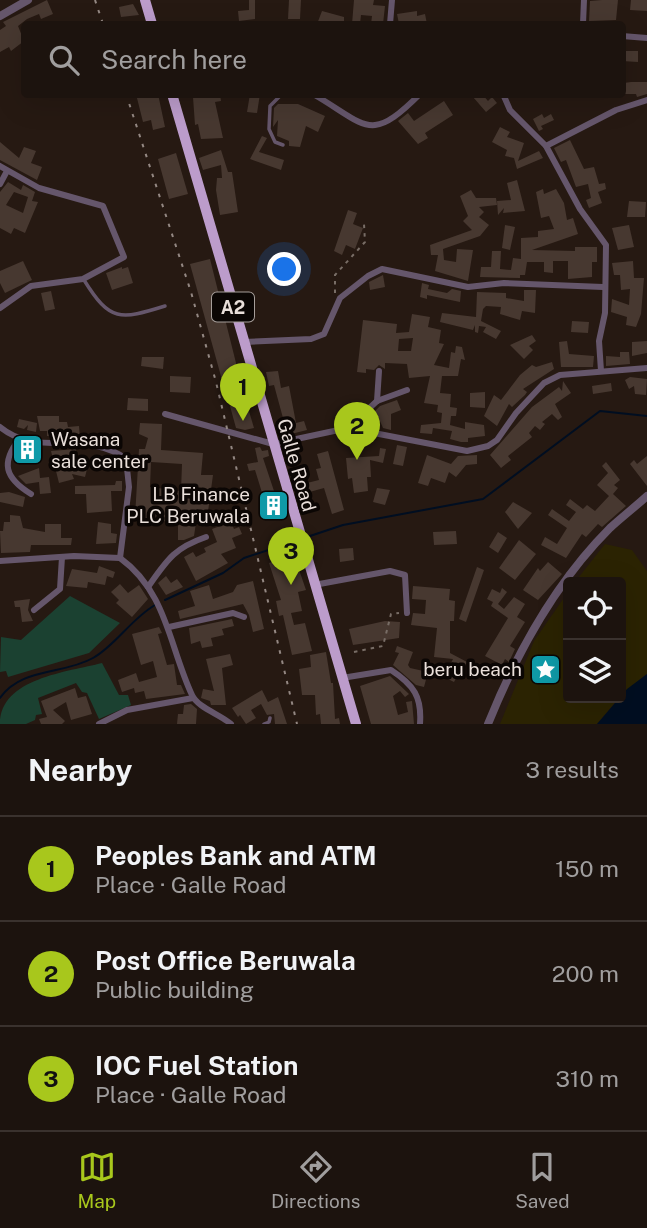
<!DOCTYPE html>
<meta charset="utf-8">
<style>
body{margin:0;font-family:"Public Sans",sans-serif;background:#251c17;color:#f1f3f6}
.controls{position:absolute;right:21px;bottom:21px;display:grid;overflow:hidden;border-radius:7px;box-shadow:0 7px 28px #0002}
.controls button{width:63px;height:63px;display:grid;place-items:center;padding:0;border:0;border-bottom:2px solid #3a322e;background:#1c130e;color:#f1f3f6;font:35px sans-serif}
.you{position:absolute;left:285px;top:270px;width:24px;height:24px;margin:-18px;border:5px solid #fff;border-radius:50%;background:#1a73e8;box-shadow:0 0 0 10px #1a73e833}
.badge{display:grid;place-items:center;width:46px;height:46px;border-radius:50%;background:#a8c71c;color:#111;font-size:23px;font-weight:700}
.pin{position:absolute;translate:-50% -58px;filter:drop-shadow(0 2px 4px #0008)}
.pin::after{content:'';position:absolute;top:37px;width:24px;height:21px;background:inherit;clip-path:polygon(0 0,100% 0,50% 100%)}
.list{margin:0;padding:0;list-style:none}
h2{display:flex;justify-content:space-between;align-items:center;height:91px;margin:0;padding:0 28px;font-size:30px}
h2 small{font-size:23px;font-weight:400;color:#a09e9e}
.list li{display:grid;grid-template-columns:46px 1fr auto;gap:21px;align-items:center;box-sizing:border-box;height:105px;padding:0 28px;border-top:2px solid #3a322e}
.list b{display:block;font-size:26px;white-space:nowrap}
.list p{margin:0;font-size:23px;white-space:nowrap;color:#a09e9e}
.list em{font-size:23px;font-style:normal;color:#a09e9e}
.icon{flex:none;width:38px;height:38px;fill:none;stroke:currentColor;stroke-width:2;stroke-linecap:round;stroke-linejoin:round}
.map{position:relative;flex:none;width:647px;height:724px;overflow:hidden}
.search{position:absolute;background:#1c130e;box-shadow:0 7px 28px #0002;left:21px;right:21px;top:21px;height:77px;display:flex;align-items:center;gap:18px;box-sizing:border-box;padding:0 24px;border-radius:7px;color:#a09e9e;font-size:26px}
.sheet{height:406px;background:#1c130e}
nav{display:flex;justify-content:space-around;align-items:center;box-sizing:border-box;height:98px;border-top:2px solid #3a322e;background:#1c130e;font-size:19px;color:#a09e9e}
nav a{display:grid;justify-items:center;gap:4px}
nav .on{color:#a8c71c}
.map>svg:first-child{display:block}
.green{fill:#1b4131}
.sand{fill:#2b2302}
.water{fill:#000e21}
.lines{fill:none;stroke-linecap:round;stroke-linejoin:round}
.stream{stroke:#000e21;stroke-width:2}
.building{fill:#473830;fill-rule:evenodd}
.path{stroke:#786d66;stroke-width:2;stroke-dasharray:3.5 5;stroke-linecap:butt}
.service{stroke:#65566b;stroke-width:3.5}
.minor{stroke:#65566b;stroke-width:6}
.tertiary{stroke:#65566b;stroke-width:8}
.trunk{stroke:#bc9ccb;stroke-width:10}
.rail{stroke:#948883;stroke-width:2;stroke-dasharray:3.5 7;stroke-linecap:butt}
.labels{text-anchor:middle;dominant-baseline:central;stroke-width:7;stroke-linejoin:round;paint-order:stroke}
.shield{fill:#0b0604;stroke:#a69e9a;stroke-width:2}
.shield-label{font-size:18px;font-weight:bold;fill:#e9dfda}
.poi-label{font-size:19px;fill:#e9dfda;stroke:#0b0604;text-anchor:end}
.street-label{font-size:19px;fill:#e9dfda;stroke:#0b0604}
</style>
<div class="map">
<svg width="647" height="724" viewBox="0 0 647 724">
<rect width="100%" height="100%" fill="#261912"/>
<g class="green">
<path d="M70,596L120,623L89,653L8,677L6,671L0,672L1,637L21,640Z"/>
<path d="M102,663L119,695H128L131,705L99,719L87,693L82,692L76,683L38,698L42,714L36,715L35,720L26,724H0C0,678 68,672 102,663Z"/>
</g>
<g class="sand">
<path d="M605,544L632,550L647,571V674L621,696V582H575Z"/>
<path d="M568,592V698H619L597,724H500L534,641Z"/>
</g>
<path class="water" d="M647,674V724H597L627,689Z"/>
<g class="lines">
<g class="stream">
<path d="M307,537L343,525L483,499L600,411L647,416"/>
<path d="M165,600L223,573L244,558L299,540"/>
<path d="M0,698C22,667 63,675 93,658C115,646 131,619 155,605"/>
</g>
</g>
<g class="building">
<path d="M47,0L53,14L41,19L39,14L27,19L18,26L24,41L11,51L9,47L0,52V30L6,26L3,22Z"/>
<path d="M249,0H255V19L239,21L238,11L249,10Z"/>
<path d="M289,0H301L300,19H288Z"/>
<path d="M354,0H374L373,5L385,6L383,24H371L372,16L361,15L360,24H352Z"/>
<path d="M602,0H618L616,20L589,21L590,1Z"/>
<path d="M631,0H647V11L630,10Z"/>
<path d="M133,4L139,15L121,17L119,7Z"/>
<path d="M322,11L344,17V24H317Z"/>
<path d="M417,11V16L425,14L427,24H399L397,14Z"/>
<path d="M622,51H638V62L622,61Z"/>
<path d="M631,82H647V94L637,97L636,94H624V83Z"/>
<path d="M136,94H158L165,127L153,130L151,120L143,122Z"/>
<path d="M220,94L221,101L215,102L223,138L201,139L198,124L195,125L193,97Z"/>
<path d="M250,94H260L257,113L247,112Z"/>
<path d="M476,94H482L488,101L492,97L497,103L486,112L473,97Z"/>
<path d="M444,101L453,115L425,133L428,138L418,144L398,121L408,113L414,121Z"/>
<path d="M278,104H298L325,116L318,132L306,126L300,147L289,146V141L277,136L278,120L273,127L274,108Z"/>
<path d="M542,114L544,118L551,114L554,120L541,126L543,129L539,131L533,119Z"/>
<path d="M500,127L510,132L507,137L524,143L518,161L539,151L543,158L517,169L514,158L505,156L507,150L492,142Z"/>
<path d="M262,136L267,138L259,152L284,160L281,170L250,159Z"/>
<path d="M570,140L584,169L594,167L599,184L605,183L606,189L598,192L602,203L589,208L586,200L591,198L588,184L576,187L566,160L561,162L554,148Z"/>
<path d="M0,142L19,158L24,147L36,151L31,163L42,167L37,180L0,160Z"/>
<path d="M221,150L228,172H232L238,212L220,215L216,190L217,178H222L221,165L203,170L199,158Z"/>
<path d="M176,153L188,194L169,199L158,159Z"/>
<path d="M517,180L525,211L503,213L504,208L498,215L497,201L511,200L507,183Z"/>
<path d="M8,182L21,190L23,185L35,192L32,201L38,202L25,233L14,228L11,234L0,228V192ZM14,192L28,197L23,213L6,205Z"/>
<path d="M543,189L544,194L556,189L564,203L567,220L573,218L578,234L532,250L575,251V247H597V262H592V277L568,279V261H553V273L544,272V262H527L525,275H520V278L480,277L481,267H491L492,251H501L500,269L511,270L513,258L521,259V238L538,237V231L554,229L549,216L541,218L536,192Z"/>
<path d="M471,190L476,198H496L497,205L479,207L484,212L479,217L489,225L480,236L443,249L444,260L456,262L457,249L473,250L468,281L435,271L438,255H431L430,245L472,230L463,221L468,216L460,196Z"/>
<path d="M629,201L646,202L645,217H627Z"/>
<path d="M348,210L357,213L353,224L363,228L355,249L346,245L342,255L334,251Z"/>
<path d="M505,225L515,227L510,250L502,248Z"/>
<path d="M629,225L634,247L618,250L612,228Z"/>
<path d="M210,259L239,375L222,380L190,264Z"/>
<path d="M23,261L32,280L5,293L0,283V271Z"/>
<path d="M633,261L634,278H644L641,314L636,327L626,325L627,317L611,312L612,299L629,305L630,289L621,290L620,275H614L612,263Z"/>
<path d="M122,267V269L128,267L133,283L112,290L106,273Z"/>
<path d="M383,275L385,287L370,290L369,282Z"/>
<path d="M422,283L429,285L428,289L447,293L452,289L461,291L460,302L427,295V299L420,297Z"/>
<path d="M524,290H536L535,313L522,311L520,320L500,314L501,307L486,306L483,309L481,321L501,331L496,339L483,332L486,327L479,326L478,333L475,332V325L473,330L440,322L442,313L476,317L477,292L506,293V298L524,301Z"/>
<path d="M51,291L55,309L45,311L41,293Z"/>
<path d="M412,314L430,317L428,327L441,330L439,343L444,344L434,365L449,368L451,352L455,353L456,346L462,347L465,360L461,359L458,376H442L440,393L451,394L450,407L457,408L456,416H451L450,425L465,429V422L484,425L485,436L468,438V442H461L450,439L452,431L433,428L432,434L420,433L421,425L441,423L442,413L437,412L438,405L424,403L430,376L409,378L407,364L385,363V369L379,365L374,370L366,369V373L357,372L363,320L397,324L396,333L409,332ZM413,338L411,351H398L399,339Z"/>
<path d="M572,321L589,322L588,333L571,332Z"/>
<path d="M532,335L536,341L529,346L533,350L524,359L510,345Z"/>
<path d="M567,341L569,354L594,356L593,367H561L559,342Z"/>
<path d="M647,341V353L632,356V342Z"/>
<path d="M620,352H629L630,364L606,366V356L620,357Z"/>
<path d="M142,357H164L163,369L141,366Z"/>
<path d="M552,362L554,369L523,389L527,392L525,395L512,407L509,404L497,426L484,416L494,395L501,400L520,375L532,365L536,367Z"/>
<path d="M278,371L281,388L289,386L296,423L304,421L307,430L283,436L281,430L290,428L287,417L283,418L274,385L269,386L266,372Z"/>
<path d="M170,376L191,377L190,393L170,392Z"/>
<path d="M630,377L647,379L646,395L635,394L634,386L629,389L625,380Z"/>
<path d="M563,381L571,393L555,404L562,417L558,420L552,414L542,422L545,424L540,430L535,426L529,433L532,437L508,456L511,460L501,468L490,455L532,407L559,387L562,391Z"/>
<path d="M611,383L612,391L593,394L592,386Z"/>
<path d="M485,392V408L470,407V393Z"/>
<path d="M128,398L148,399V411L127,410Z"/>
<path d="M397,400L401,410L391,414V430L383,428L377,414L373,413L380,406Z"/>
<path d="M246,401L254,428L245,430L236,428L230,406Z"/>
<path d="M37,416H59V422H67L68,427L79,426L80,438L47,436V431H40Z"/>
<path d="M19,419L37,423L36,432L27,430L28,425L24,429L17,427Z"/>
<path d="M140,423L162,424L161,450L203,453L201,475H213L207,519L197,516L194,536L184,540H178V523L135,517L139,449H145L148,438L139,434ZM151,462L182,464L181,491L150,487Z"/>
<path d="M397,445L407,447L403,466L393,464Z"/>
<path d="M260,447L262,451L268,450L269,456L263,458L282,515L265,520L263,514L268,512L255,470L249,471L247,464L258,462L255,448Z"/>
<path d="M380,448L386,449L383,463L370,460L371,477H367L368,491L354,493L352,478L348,479L346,458L379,456Z"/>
<path d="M76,449L77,462L88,465L85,477L72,474L74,479L59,483L51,451Z"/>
<path d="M328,451L344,510L332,514L324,488L306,493L303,484L319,480L316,469L321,468L317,454Z"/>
<path d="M427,455L451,464L458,456L477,455V464L466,465L456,477L449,472L445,483L431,478L428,486L418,483Z"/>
<path d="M647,456V486L630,464L634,460L637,464Z"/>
<path d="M606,462L620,480L614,485L618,488L613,494L626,506L602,527L598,524L586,537L582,534L566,558L541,545L545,537L557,544L567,528L548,515L552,509L569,521L576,512L566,505L570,499L583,509L587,505L595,511L609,496L597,485L608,473L602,466Z"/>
<path d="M39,468L40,478L49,477L51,493L40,494L39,482L26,484L18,476Z"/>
<path d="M116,481H122V491H111L112,511L87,513L86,494H75V486L115,485Z"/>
<path d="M377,488L390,490L385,505L373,502Z"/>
<path d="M9,492L25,497L23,507L0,502V493Z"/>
<path d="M513,502L532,513L518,529L505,512Z"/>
<path d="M10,515L20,516L23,528L45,532V524H61V538H72L71,545H31L30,552L1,553L0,531H3L4,522H10Z"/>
<path d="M98,522L111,524V533L117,534L116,543L96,544Z"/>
<path d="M231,522L234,529L239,527L242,534L232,538L236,548L221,554L228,563L196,581L184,557L193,552L196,557L206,552L204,548L217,542L212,529Z"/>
<path d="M456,531L457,544L434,545L433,532Z"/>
<path d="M498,532L507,538L498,553L489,547Z"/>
<path d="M519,540L536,554L515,580L499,568Z"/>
<path d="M353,548L354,560L340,562L339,549Z"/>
<path d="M294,555L306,590L298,592L302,611L291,613L294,625L305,623L312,651L292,655L283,615L279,616L276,601L281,600L269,563Z"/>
<path d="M548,562L562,574L538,600L523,590L538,568L540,571Z"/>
<path d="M99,566L115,572L113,578L107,576L105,585L88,582L87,588L66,586L72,569L97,573Z"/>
<path d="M477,567L484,570L466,622L459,619Z"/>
<path d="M166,576L171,583L177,579L183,587L166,595L158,583Z"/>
<path d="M253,581L264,629L253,632L249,615L243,604L180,619L178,611L195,606L190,591L209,585L213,599L233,592L237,585Z"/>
<path d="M120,584L128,593L139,585L148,599L132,617L116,603L119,600L111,592Z"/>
<path d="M413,586L450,589L449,600L455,601L454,621H450V653L467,662L459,679L456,678L454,682L444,677L453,659L434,657L437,628L411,625L413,613L425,614L426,600L412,599Z"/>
<path d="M502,588L507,592L498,604L504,609L514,597L525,604L517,617L525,622L510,646L515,649L509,662L505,659L502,665L485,656L508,618L491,606L493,602L487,599L492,589L500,593Z"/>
<path d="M30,599L28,610L33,621L22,622L20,607H15L14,601Z"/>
<path d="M232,619L234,626L222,629L224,635L211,638L213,646L202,648L200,641L191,644L189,628Z"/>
<path d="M385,621L400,622L399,638L353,645L349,629Z"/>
<path d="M159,627L162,633L158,634L167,665L174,664L177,685H181L185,694L146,699L144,691L135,693L134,688L122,692L118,680L136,673L139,682L157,677L153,661L141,665L132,634Z"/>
<path d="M397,646L413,652L408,665L410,668L428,672L424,687L416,685L393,665L399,653L395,652Z"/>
<path d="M326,652L331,683H333L335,719L339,718L340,724H321L320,714L316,715L315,695H302L299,669L311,667L310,655Z"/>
<path d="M230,654L233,665L222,668L226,705H211L210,701L201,698L203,689L214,691L206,659Z"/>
<path d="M390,676L409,694L405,697L400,691L393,696L398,715L408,712L406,702L412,701L414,724H371L360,686Z"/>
<path d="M75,688L78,698L86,696L92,714L71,720L66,702L53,710L65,721L62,724H41L39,719L47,717L41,701Z"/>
<path d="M262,690L268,702L278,697L287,724H275L274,714L267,715L261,704L251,710L256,718L246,724L240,715L238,717L232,708Z"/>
<path d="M191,704L197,709L196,724H177L178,714H183L184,705Z"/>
</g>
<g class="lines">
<g class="path">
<path d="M335,293V275L365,242L364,224"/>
<path d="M354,652L383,646L391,614L399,613"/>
</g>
<g class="service">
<path d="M282,94L270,106L269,129L275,142L283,145"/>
<path d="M84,280C110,322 120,320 165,306"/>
<path d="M264,724L269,722L270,718"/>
</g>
<g class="minor">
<path d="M390,24L392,0"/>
<path d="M583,24L584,0"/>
<path d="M622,36L647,38"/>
<path d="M313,94C367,125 369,145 420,94"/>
<path d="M503,94L510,110L546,146L580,209L606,245L605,313L599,341L601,371"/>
<path d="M546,146L616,110L647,100"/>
<path d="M0,166L39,188L103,206L124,257L83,279L31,286L0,308"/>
<path d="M0,184L7,171"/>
<path d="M244,342L311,339L324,334L340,298L368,276L382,269L468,287L504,283L603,287"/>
<path d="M377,401L379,371"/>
<path d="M165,414L273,444L348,428L467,451L488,446L497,440L516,413L544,383L560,375L647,368"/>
<path d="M0,427C37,458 86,429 126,459L129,487L120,558"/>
<path d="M348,428L377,401L407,390"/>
<path d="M20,438C0,463 5,478 31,494"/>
<path d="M0,561L74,556L120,558C167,592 169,646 192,695C198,708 220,714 231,724"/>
<path d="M314,585L390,571L405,575L407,613"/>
<path d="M148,587C167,560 174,548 206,537"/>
<path d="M34,610L60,589L62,557"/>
<path d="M169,627L233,613L244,617"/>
<path d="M342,678L391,670C414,685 422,697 420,724"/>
<path d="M99,724L127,710L193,698"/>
</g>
<g class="tertiary">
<path d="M0,16L28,0"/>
<path d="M488,724C517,652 555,583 610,528C622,517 635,507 647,496"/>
</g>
<g class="trunk">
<path d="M145,0L152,24"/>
<path d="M172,94L356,724"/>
</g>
<g class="rail">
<path d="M95,0L103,24"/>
<path d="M126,94L191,292L216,382L297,724"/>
</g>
</g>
<defs>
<symbol id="building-square" viewBox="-11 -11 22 22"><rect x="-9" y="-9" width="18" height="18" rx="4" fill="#0f9aa8" stroke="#0b0604"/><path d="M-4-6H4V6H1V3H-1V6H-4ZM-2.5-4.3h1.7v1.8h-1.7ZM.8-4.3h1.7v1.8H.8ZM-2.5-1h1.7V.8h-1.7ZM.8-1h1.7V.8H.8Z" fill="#fff"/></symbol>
<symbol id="sight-square" viewBox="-11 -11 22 22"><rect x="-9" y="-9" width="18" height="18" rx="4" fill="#0f9aa8" stroke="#0b0604"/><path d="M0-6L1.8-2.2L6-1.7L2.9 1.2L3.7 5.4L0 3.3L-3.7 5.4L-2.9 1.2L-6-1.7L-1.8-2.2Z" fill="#fff"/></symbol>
</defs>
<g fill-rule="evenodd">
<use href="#building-square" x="10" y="432" width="35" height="35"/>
<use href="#building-square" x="256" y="488" width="35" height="35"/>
<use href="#sight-square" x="528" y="652" width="35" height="35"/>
</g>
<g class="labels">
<rect class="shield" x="212" y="292.5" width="42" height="29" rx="5"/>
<g class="shield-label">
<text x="233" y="307">A2</text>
</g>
<g class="poi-label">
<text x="51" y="439" text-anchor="start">Wasana<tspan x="51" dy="22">sale center</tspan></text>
<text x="250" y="494">LB Finance<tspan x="250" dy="22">PLC Beruwala</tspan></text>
<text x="522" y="669">beru beach</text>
</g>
<g class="street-label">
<text transform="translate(297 465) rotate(74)">Galle Road</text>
</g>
</g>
</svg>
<div class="controls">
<button><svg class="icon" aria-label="locate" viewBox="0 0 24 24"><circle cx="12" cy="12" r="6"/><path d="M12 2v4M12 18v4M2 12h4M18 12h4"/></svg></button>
<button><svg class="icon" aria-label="layers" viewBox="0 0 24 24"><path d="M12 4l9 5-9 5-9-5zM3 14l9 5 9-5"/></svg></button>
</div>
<div class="you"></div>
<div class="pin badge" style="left:243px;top:421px">1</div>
<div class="pin badge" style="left:357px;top:460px">2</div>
<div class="pin badge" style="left:291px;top:585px">3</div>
<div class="search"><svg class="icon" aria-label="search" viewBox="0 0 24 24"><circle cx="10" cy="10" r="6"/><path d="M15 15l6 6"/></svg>Search here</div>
</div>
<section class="sheet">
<h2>Nearby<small>3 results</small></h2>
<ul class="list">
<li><span class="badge">1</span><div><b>Peoples Bank and ATM</b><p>Place · Galle Road</p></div><em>150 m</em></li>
<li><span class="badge">2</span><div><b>Post Office Beruwala</b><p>Public building</p></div><em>200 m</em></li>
<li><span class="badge">3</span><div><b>IOC Fuel Station</b><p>Place · Galle Road</p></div><em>310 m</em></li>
</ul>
</section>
<nav>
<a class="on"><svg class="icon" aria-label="map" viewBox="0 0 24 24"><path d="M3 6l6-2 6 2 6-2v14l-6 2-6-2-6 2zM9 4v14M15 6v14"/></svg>Map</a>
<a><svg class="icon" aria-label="directions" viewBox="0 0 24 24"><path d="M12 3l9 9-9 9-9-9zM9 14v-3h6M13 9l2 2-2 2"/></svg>Directions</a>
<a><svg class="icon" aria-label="saved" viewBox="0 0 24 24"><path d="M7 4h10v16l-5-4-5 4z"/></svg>Saved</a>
</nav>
